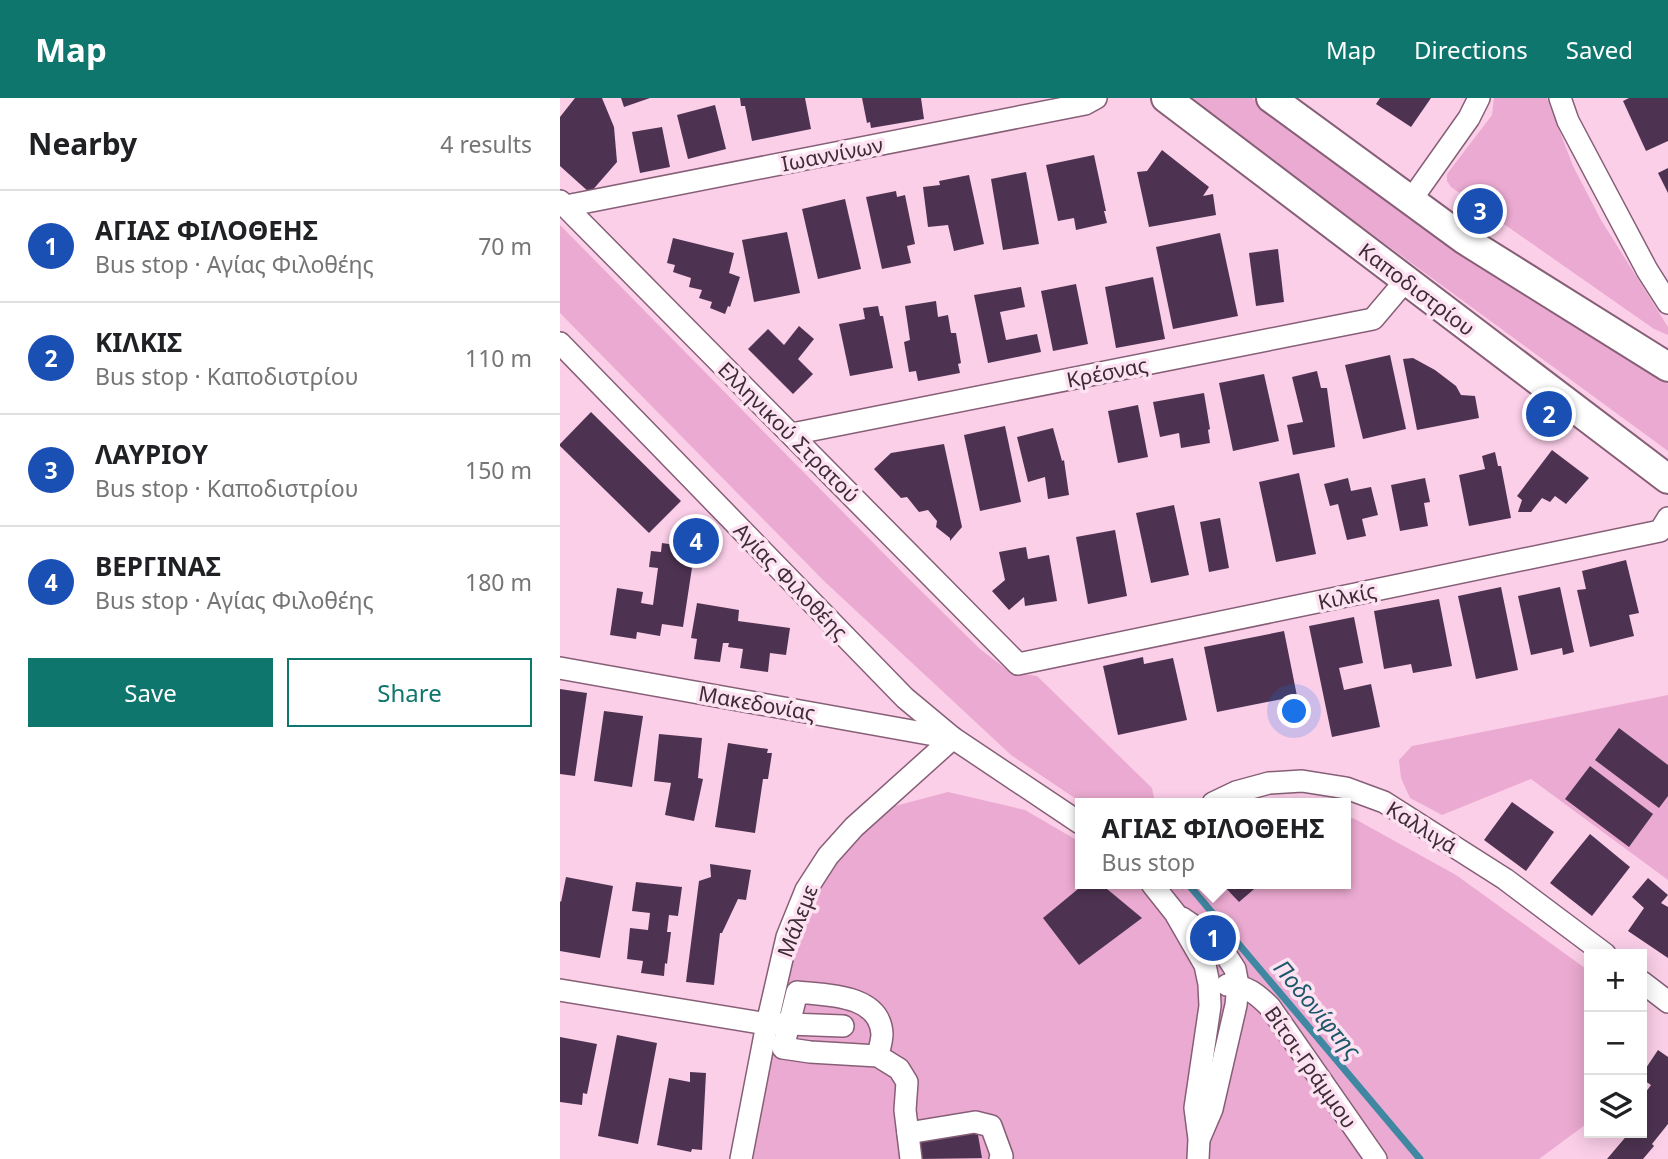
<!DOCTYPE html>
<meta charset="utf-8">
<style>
body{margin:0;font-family:"Noto Sans",sans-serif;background:#f6f6f6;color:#202124}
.controls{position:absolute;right:21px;bottom:21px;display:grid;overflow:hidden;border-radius:0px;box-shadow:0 4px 18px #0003}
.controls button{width:63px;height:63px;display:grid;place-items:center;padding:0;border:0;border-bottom:2px solid #e0e0e0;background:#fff;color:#202124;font:35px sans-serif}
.you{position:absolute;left:735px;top:614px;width:24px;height:24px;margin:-18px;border:5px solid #fff;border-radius:50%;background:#1a73e8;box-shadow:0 0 0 10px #1a73e833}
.badge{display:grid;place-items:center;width:46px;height:46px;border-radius:50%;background:#0f766e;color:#fff;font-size:23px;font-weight:700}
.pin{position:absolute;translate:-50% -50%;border:4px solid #fff;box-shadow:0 2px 7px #0006}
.popup{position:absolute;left:515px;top:700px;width:276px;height:91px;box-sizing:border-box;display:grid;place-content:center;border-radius:0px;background:#fff;filter:drop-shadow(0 2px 5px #0005);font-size:23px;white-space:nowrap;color:#757577}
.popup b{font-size:26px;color:#202124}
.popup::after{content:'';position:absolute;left:50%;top:100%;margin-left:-14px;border:14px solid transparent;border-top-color:#fff}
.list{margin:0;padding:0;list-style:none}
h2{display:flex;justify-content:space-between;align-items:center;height:91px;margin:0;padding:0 28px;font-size:30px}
h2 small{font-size:23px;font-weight:400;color:#757577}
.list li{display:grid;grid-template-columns:46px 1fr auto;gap:21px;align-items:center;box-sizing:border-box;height:112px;padding:0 28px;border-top:2px solid #e0e0e0}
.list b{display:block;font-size:26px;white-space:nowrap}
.list p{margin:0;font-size:23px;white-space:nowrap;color:#757577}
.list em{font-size:23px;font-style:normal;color:#757577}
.actions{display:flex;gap:14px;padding:21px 28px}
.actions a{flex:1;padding:16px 0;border:2px solid #0f766e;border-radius:0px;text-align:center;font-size:24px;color:#0f766e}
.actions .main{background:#0f766e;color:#fff}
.icon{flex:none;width:38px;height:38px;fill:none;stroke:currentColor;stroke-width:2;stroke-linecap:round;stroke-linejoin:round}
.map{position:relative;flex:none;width:1108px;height:1061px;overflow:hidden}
header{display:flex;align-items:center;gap:42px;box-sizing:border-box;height:98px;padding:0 35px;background:#0f766e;color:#fff}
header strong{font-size:33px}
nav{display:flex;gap:38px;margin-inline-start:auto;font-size:24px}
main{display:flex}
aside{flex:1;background:#fff}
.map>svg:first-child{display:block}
.green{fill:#ebaad1}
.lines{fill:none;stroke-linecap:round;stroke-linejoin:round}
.stream{stroke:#4087a2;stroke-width:7}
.building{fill:#4d3351}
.street-casing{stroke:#865f77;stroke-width:24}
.secondary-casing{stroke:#865f77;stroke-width:32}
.street{stroke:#fff;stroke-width:21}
.secondary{stroke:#fff;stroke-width:28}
.labels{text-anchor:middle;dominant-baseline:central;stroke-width:7;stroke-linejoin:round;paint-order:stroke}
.street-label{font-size:21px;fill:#3d2c36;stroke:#fde2f2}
.water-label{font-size:23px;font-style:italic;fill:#1d576a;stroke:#fde2f2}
</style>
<header>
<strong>Map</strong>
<nav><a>Map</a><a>Directions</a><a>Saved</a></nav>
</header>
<main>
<aside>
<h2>Nearby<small>4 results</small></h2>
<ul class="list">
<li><span class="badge" style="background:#1a4fb4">1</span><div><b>ΑΓΙΑΣ ΦΙΛΟΘΕΗΣ</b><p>Bus stop · Αγίας Φιλοθέης</p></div><em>70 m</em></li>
<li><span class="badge" style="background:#1a4fb4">2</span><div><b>ΚΙΛΚΙΣ</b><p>Bus stop · Καποδιστρίου</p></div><em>110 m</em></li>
<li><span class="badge" style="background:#1a4fb4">3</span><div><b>ΛΑΥΡΙΟΥ</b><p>Bus stop · Καποδιστρίου</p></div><em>150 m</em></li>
<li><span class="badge" style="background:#1a4fb4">4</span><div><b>ΒΕΡΓΙΝΑΣ</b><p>Bus stop · Αγίας Φιλοθέης</p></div><em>180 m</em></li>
</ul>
<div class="actions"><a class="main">Save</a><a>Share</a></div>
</aside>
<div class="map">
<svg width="1108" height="1061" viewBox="0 0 1108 1061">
<rect width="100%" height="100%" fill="#fccfe9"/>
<g class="green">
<path d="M631,0H692L852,112L1108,286V353L779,112Z"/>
<path d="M934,0H987L1013,68L1041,122L1108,229V237L1094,231L891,89L887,83V76L932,17Z"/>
<path d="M0,127L345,477L420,551L450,574L477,578L592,690L595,705H522L451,657L264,483L0,215Z"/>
<path d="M1108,597V782L971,681L882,717L850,700L841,680L839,662L852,648Z"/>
<path d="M388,694L465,712L520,744V786H786V718L795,721L896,777L1029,873V1024L979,1061H190L230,854L264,772L320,712Z"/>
</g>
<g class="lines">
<path class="stream" d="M628,786L860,1061"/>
</g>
<g class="building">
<path d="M15,0H42L54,29L57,64L30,95L0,68V19Z"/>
<path d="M61,0H90L64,9Z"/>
<path d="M180,0H245L251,31L192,43L185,8H181Z"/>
<path d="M302,0H361L364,21L311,30L310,24L307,25Z"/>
<path d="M820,0H871L851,29L816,6Z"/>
<path d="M1069,0H1108V43L1086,53L1063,3Z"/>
<path d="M155,7L166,51L128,61L117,17Z"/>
<path d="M102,29L110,69L80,75L72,34Z"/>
<path d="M602,52L649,89L643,98L653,96L656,117L589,129L577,74L587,73Z"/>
<path d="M534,57L546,113H544L547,125L516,132L514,120L498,123L486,67Z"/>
<path d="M1108,70V95L1098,75Z"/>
<path d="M466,74L479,146L443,152L431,81Z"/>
<path d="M409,77L424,146L394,153L388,127L368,129L363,89L380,87L379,83Z"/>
<path d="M336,93L337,99L345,97L355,146L347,148L351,165L322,171L306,99Z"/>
<path d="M285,101L301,171L258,181L242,111Z"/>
<path d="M227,134L240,195L194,204L182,142Z"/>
<path d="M660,135L678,218L613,231L596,149Z"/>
<path d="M113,140L174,155L169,175L180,179L170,209L168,208L165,216L150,210L152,204L139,200L142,192L129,189L131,180L113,174L115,167L107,165Z"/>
<path d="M718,151L724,204L696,208L689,155Z"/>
<path d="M593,179L605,241L556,250L545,189Z"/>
<path d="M516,186L528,246L493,253L481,193Z"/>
<path d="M461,189L465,209L440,214L446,242L477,236L481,254L428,265L414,197Z"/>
<path d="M376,203L378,219L388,217L391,235H396L401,265L398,266L400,275L358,283L356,273L349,274L344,244L350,242L345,208Z"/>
<path d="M318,208L320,218H323L333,270L290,278L279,226L305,221L303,210Z"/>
<path d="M239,228L254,241L238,261L253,276L233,296L188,251L208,231L224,247Z"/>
<path d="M830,257L846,331L803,341L785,267Z"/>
<path d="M853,260L875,272L896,288L901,297L915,298L919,320L857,332L843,261Z"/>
<path d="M757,273L761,290H767L775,349L733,357L727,327L743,324L732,279Z"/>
<path d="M704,276L719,343L673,353L659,285Z"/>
<path d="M644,295L650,331L648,332L650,345L621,350L619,335L600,339L593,304Z"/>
<path d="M578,307L588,359L558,365L548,313Z"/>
<path d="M31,314L121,403L89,435L0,348V346Z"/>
<path d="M445,328L461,404L420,413L404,337Z"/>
<path d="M493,330L502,363L504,362L509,397L488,401L485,379L468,384L457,339Z"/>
<path d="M384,346L402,429L390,443V440L376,429L377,423L368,412L359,414L347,399L341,400L314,371L331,355Z"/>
<path d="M992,352L1029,380L1006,406L995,398L990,404L982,400L971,414H958L962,402L957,398Z"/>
<path d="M935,354L938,368H941L951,420L909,428L899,377L925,371L922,358Z"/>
<path d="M739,375L756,456L716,464L699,384Z"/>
<path d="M788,380L791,393L811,389L818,417L802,421L806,438L787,442L778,406L770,408L764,386Z"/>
<path d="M865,380L870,404L864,405L868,428L840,433L831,387Z"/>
<path d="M614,407L629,477L591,485L576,415Z"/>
<path d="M660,420L669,470L649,474L640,424Z"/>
<path d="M555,432L567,498L528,506L516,439Z"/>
<path d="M102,445L135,450L123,529L102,526L100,538L77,534L76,541L50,537L57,490L83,494L81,505L93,507L98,470L89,469L91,453L101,454Z"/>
<path d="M466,449L468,461L489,457L497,503L465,508L464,499L449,512L432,493L445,482L439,454Z"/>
<path d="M1066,462L1079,515L1069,517L1074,538L1030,549L1017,492L1026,491L1022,473Z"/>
<path d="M941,489L958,572L916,581L898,498Z"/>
<path d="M1000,489L1014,554L1003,557L1002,550L971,557L958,498Z"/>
<path d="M879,501L892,568L853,575L851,566L824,571L814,513Z"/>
<path d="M137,505L179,512L178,523L230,530L226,557L210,555L208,574L180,570L183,551L168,549L169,545H163L160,564L134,561L137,541L131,540Z"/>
<path d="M794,519L803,565L779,570L784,592L811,586L820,629L772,639L749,528Z"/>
<path d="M724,533L737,598L657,614L644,549Z"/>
<path d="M583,559L584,566L613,560L627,622L558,637L543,568Z"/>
<path d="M0,591L27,595L15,678L0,676Z"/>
<path d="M44,613L83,618L72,689L34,683Z"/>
<path d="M1059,630L1108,667V698L1099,710L1035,662Z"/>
<path d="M99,636L142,640L138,680L143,681L134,723L105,717L111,685L94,683Z"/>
<path d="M168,645L208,651L207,655H212L208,681H203L195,735L155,729Z"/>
<path d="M1030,668L1093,716L1069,749L1005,701Z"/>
<path d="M952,704L994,734L966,773L924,742Z"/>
<path d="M1030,736L1070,769L1032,818L990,785Z"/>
<path d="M150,766L191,772L186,802L178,801L162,835H160L154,887L126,884L139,783L151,779Z"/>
<path d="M6,779L53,788L40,860L0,853V803L1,804Z"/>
<path d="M1088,780L1108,797L1101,805L1108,809V860L1068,833L1084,810L1072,799Z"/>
<path d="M76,784L122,789L118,818L109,817L107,834H111L107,866L105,865L104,878L81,875L83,863L67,861L70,830L88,832L90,815L72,813Z"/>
<path d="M524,786H541L582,820L519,867L483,820Z"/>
<path d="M662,786H700L679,804Z"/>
<path d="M57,937L97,945L78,1046L38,1038Z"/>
<path d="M0,939L37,946L27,996L23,995L22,1007L0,1004Z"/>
<path d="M1098,952L1108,959V1026L1092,1046L1094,1048L1083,1061H1047L1069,1035H1082V999L1091,987L1082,981V976Z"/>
<path d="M130,974L146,975L142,1052L132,1051L131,1054L97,1047L109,980L130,984Z"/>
<path d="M417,1031L422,1060L359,1061L356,1040Z"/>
</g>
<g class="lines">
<defs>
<g id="street">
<path d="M1000,0L1008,23L1087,172L1108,205"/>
<path d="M851,102L909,20L919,0"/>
<path d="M0,103L458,566L1100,433L1108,420"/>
<path d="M6,108L525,6L536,0"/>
<path d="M0,245L345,600L393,640L520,725"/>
<path d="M232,336L813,221L846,182"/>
<path d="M0,570L391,640"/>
<path d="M653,705L676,694L709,685L742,683L786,690L824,704L945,781L1045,856"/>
<path d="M592,786L615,815L645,867L649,886L650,908L635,1010L639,1041L638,1061"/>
<path d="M622,820L641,833L664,854L675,871L678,887L676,907L652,1011L640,1039"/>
<path d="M1082,884L1108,904"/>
<path d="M667,887C686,887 697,896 710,909L816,1061"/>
<path d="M0,892L207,926H229L223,950L250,954L318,958L339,971L347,984L345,1012L351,1061"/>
<path d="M283,928L229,926L237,894C266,897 320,896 322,936C322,943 319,951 318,958"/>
<path d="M348,1035L415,1024L431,1028L442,1058L440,1061"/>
<path d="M181,1061L207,926L227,839L246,792L268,758L294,729L393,640"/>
</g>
<g id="secondary">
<path d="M606,0L1108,381"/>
<path d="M711,0L905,142L1108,269"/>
</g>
</defs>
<use href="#street" class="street-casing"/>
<use href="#secondary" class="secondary-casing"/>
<use href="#street" class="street"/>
<use href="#secondary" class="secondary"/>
</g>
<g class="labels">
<g class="street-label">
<text transform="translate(272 56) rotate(-11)">Ιωαννίνων</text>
<text transform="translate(857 191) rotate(37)">Καποδιστρίου</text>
<text transform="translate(547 274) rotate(-11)">Κρέσνας</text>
<text transform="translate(229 334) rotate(45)">Ελληνικού Στρατού</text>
<text transform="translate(231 483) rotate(46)">Αγίας Φιλοθέης</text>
<text transform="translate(787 498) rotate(-12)">Κιλκίς</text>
<text transform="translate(197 605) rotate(10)">Μακεδονίας</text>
<text transform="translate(862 729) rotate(32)">Καλλιγά</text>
<text transform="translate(237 823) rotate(-69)">Μάλεμε</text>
<text transform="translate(751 969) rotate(55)">Βίτσι-Γράμμου</text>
</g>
<g class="water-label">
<text transform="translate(758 911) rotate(50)">Ποδονίφτης</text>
</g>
</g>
</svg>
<div class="controls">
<button>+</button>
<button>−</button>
<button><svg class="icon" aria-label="layers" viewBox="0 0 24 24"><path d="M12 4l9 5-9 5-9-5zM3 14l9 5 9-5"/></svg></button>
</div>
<div class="you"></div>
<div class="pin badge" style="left:653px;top:840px;background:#1a4fb4">1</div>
<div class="popup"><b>ΑΓΙΑΣ ΦΙΛΟΘΕΗΣ</b>Bus stop</div>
<div class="pin badge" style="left:989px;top:316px;background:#1a4fb4">2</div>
<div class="pin badge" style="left:920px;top:113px;background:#1a4fb4">3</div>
<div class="pin badge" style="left:136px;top:443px;background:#1a4fb4">4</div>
</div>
</main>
